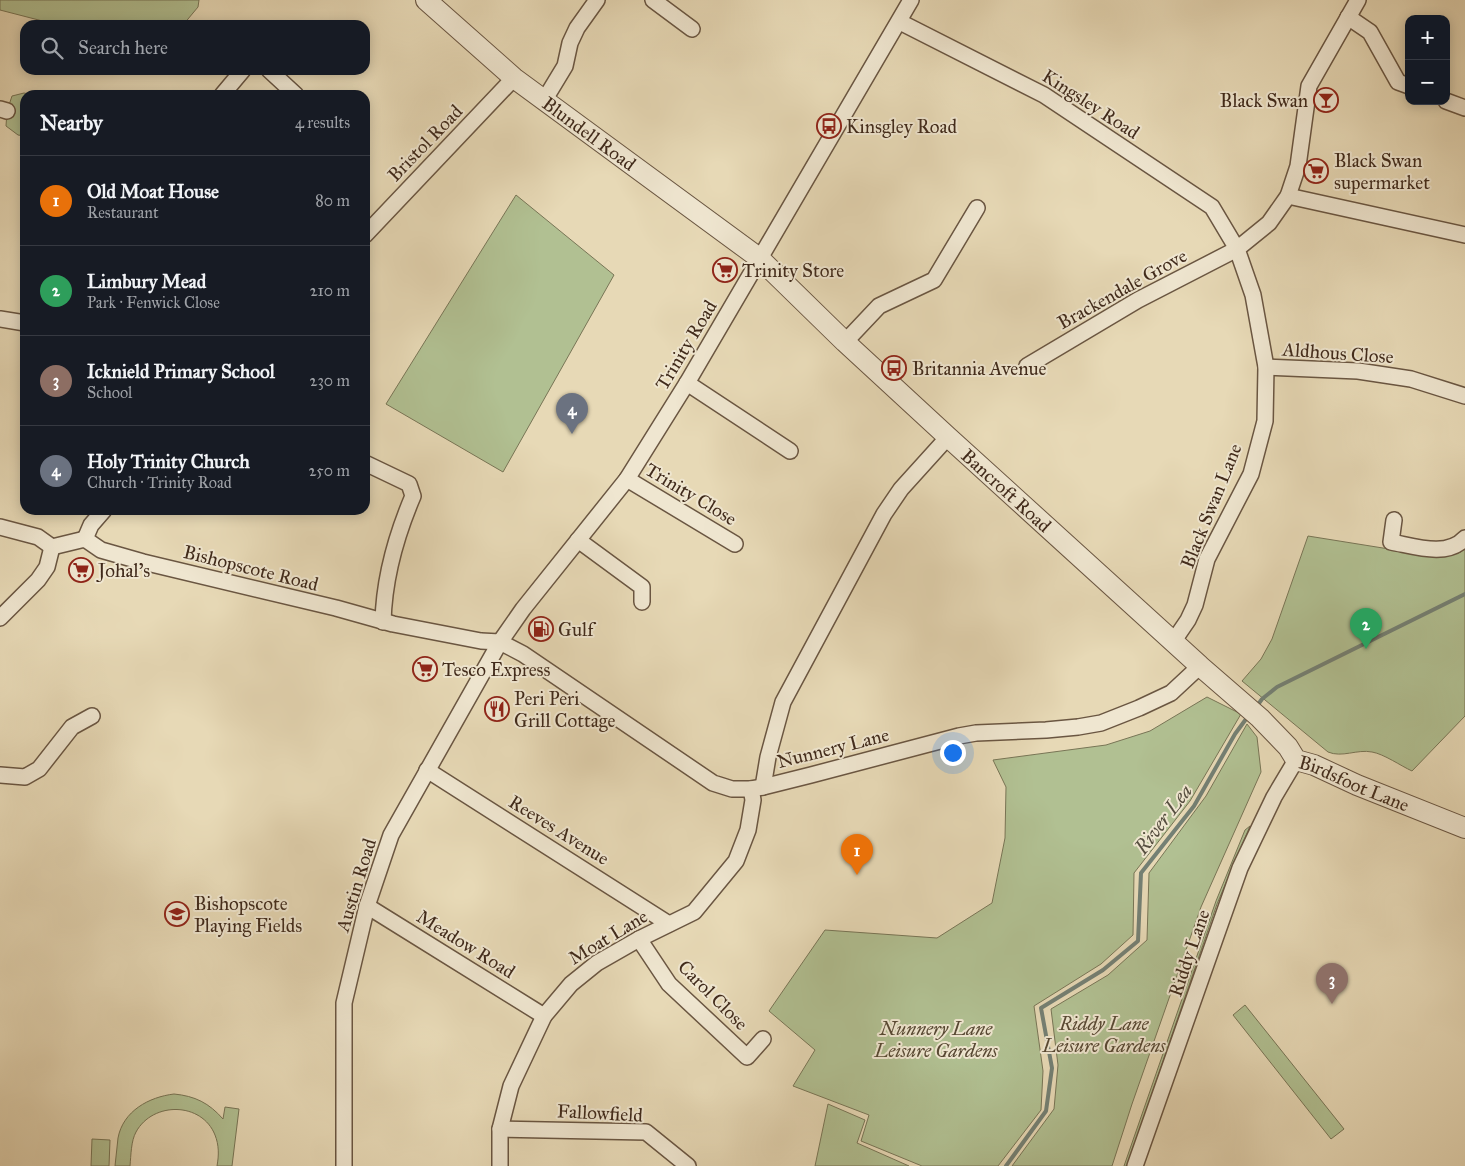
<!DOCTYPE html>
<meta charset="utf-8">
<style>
body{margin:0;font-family:"IM FELL Great Primer",serif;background:#242831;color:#f1f3f6}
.controls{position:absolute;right:15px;top:15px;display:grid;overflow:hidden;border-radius:10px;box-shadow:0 2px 12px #0003}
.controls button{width:45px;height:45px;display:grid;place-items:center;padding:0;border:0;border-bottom:1px solid #363941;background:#171b24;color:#f1f3f6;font:25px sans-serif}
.you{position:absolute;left:952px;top:752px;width:18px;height:18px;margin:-12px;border:4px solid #fff;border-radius:50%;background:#1a73e8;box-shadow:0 0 0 8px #1a73e833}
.badge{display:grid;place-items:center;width:32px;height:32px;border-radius:50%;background:#c59692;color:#fff;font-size:16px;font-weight:700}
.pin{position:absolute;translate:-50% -41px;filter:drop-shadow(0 1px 2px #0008)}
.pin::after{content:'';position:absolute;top:26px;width:18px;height:15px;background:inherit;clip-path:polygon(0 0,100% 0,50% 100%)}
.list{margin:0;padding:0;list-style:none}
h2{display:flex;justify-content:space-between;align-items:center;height:65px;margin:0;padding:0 20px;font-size:21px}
h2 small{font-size:16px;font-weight:400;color:#9ea1a6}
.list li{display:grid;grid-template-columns:32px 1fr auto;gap:15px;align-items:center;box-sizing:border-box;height:90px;padding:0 20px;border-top:1px solid #363941}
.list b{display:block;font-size:19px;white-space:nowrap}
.list p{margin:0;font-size:16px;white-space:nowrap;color:#9ea1a6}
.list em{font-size:16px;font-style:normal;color:#9ea1a6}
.icon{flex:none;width:28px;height:28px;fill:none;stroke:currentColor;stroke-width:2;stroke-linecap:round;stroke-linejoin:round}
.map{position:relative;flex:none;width:1465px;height:1166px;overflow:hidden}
.search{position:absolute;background:#171b24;box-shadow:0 2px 12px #0003;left:20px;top:20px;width:350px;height:55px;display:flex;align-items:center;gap:12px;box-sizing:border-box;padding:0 18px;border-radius:15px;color:#9ea1a6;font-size:19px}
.panel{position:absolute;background:#171b24;box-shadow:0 2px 12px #0003;left:20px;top:90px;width:350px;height:425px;border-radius:15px}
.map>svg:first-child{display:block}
.green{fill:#b1c092;stroke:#787556}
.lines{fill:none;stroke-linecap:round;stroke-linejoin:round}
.stream{stroke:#748074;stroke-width:4}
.minor-casing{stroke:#6a5642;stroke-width:18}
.tertiary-casing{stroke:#6a5642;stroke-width:22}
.minor{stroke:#efe6d0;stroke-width:15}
.tertiary{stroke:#efe6d0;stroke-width:20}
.labels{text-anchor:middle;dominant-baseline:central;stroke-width:4;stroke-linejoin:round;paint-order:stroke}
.poi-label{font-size:19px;fill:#402a1b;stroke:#efe6d0;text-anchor:start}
.street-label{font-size:19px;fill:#402a1b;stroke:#efe6d0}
.park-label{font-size:19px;font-style:italic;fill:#574833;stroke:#efe6d0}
.water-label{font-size:20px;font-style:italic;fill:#564e40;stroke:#efe6d0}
</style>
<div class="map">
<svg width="1465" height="1166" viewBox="0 0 1465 1166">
<rect width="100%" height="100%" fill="#e7d9b6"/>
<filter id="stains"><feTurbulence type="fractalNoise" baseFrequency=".004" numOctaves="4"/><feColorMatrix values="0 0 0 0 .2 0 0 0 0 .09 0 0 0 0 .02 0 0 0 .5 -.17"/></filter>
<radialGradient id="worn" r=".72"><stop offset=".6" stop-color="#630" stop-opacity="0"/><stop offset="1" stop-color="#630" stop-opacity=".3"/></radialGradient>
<g class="green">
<path d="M0,0H199L198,7L183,25H58L0,10Z"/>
<path d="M24,93L33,95H25V136L18,135L6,126L7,111L12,96Z"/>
<path d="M516,195L614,275L503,472L386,404Z"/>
<path d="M1308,536L1439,557L1461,552L1465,547V716L1412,771C1401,766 1384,754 1372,752C1357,749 1342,758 1328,752L1242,681L1261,659L1272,639Z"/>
<path d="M1207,697L1241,714L1190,801L1134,873L1133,935L1101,964L1034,1006L1043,1071L1041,1110L998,1166H922L861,1141L869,1115L793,1086L815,1050L769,1011L825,930L937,938L992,903L1005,838L1006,787L993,760L1106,745L1150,731Z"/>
<path d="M1247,724L1257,737L1261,772L1201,907L1132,1104L1112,1166H1012L1054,1109L1058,1065L1051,1009L1108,975L1147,940L1149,873L1206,796Z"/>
<path d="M1250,826L1217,904L1127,1166H1124L1216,901L1245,830Z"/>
<path d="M1245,1005L1344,1129L1331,1139L1233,1015Z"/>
<path d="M174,1094C195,1096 209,1103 223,1119L225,1107L239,1109L232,1166H217C219,1155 219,1145 215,1135C202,1102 153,1101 136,1132C131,1141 131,1155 130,1166H115C116,1157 117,1147 118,1138C123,1111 149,1097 174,1094Z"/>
<path d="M828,1104L865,1120L857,1143L909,1166H815Z"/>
<path d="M92,1139L110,1140L109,1166H91Z"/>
</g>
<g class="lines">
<g class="stream">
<path d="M1257,706L1262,699L1277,687L1465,594"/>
<path d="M1006,1166L1046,1111L1052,1068L1041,1008L1103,970L1138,941L1141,873L1194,806L1235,734L1249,715"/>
</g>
<defs>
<g id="minor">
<path d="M653,0L692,29"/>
<path d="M1348,17L1370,32L1398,82L1409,86"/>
<path d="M900,22L1044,95L1212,207L1237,249L1138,300L1027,366"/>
<path d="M269,70L296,95"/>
<path d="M222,95L243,70"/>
<path d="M545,99L565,66L570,43L577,28L597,0"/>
<path d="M1446,101L1465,108"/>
<path d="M0,109L7,111"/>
<path d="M1288,196L1465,235"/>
<path d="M365,235L514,78"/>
<path d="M0,319L25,323"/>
<path d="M845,342L879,306L934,280L977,208"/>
<path d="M1266,367L1358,371L1411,379L1465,396"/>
<path d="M687,383L790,451"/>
<path d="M365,463L409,484L413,496C396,536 384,578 383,622"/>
<path d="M627,479L735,544"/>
<path d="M1394,520L1391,542C1414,546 1447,558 1465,538"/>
<path d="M0,527L38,537L52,547L85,539L101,550L143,562L336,608L393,624L481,641L500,642L523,654L713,783L732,789H751L763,787L811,775L959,736L976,733L1046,730L1078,727L1101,723L1139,708L1171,693L1200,666"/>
<path d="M85,539L91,525L104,510"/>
<path d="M578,540L642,587V602"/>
<path d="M0,618L38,580L47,567L52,547"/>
<path d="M1173,642L1188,620L1195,605L1207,559L1251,474L1265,421L1266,367L1253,295L1237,249L1269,223L1288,196L1298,166L1309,86L1358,0"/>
<path d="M427,770L669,924"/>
<path d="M0,775L25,777L39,769L72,727L92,716"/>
<path d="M763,787L768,757L783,702L884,514L901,489L948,437"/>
<path d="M367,906L544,1016"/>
<path d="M639,939L669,984L747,1057L763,1039"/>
<path d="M500,1129L646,1132L688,1166"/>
<path d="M344,1166V1003L367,906L391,835L500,642L523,609L627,479L687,383L911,0"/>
<path d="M500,1166V1129L511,1086L544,1016L571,984L597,963L639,939L694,912L736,861L748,830L753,800L751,789"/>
<path d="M1135,1166L1240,868L1274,797L1296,760"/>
</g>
<g id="tertiary">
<path id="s1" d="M426,0L514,78L759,258L845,342L948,437L1200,666L1260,718L1288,747L1296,760L1314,765L1357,785L1465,828"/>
</g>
</defs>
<use href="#minor" class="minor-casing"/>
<use href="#tertiary" class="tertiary-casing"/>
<use href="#minor" class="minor"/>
<use href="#tertiary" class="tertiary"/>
</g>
<defs>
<symbol id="bar-ring" viewBox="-11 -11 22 22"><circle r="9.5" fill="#efe6d0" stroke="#8f2418" stroke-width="1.5"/><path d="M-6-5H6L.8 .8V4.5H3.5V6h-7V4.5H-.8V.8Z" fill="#8f2418"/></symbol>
<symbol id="bus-ring" viewBox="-11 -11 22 22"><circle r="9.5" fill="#efe6d0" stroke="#8f2418" stroke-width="1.5"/><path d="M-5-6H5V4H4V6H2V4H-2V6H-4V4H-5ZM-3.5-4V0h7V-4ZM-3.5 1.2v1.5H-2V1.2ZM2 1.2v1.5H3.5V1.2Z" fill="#8f2418"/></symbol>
<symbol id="supermarket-ring" viewBox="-11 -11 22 22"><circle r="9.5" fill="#efe6d0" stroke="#8f2418" stroke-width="1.5"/><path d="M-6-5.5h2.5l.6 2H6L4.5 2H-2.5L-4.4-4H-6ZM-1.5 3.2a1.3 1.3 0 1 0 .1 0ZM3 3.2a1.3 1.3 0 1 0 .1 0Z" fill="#8f2418"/></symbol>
<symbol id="fuel-ring" viewBox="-11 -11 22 22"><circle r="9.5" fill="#efe6d0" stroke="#8f2418" stroke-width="1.5"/><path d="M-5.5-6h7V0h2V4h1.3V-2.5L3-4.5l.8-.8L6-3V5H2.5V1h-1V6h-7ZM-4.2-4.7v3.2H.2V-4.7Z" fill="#8f2418"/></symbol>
<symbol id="restaurant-ring" viewBox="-11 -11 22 22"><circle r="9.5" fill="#efe6d0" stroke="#8f2418" stroke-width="1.5"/><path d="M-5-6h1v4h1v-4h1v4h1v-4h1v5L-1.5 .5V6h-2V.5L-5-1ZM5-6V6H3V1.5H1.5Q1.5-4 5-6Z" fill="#8f2418"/></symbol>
<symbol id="school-ring" viewBox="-11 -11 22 22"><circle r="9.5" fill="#efe6d0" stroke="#8f2418" stroke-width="1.5"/><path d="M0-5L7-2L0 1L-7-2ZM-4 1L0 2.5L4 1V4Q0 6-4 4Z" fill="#8f2418"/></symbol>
</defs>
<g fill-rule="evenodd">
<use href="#bar-ring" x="1312" y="86" width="28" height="28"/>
<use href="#bus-ring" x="815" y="112" width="28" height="28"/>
<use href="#supermarket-ring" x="1302" y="157" width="28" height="28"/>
<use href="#supermarket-ring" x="711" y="256" width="28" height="28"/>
<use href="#bus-ring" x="880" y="354" width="28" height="28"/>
<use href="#supermarket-ring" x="67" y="556" width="28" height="28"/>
<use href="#fuel-ring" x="527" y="615" width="28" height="28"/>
<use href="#supermarket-ring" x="411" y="655" width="28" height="28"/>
<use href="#restaurant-ring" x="483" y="695" width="28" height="28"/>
<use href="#school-ring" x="163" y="900" width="28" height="28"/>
</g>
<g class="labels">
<g class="poi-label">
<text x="1308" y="100" text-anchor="end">Black Swan</text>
<text x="846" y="126">Kinsgley Road</text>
<text x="1334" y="160">Black Swan<tspan x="1334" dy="22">supermarket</tspan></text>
<text x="742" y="270">Trinity Store</text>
<text x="912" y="368">Britannia Avenue</text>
<text x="98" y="570">Johal's</text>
<text x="558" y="629">Gulf</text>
<text x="442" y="669">Tesco Express</text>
<text x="514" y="698">Peri Peri<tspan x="514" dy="22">Grill Cottage</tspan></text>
<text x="194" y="903">Bishopscote<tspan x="194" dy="22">Playing Fields</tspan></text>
</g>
<g class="street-label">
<text transform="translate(1091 104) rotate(33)">Kingsley Road</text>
<text stroke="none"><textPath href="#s1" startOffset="211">Blundell Road</textPath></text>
<text transform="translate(425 143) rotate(-46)">Bristol Road</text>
<text transform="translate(1122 289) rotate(-29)">Brackendale Grove</text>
<text transform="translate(686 345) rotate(-59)">Trinity Road</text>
<text transform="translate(1338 353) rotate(4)">Aldhous Close</text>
<text stroke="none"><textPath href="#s1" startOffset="761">Bancroft Road</textPath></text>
<text transform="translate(691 494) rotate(31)">Trinity Close</text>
<text transform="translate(1211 506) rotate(-68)">Black Swan Lane</text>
<text transform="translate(251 568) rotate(14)">Bishopscote Road</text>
<text transform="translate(833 748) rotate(-14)">Nunnery Lane</text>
<text stroke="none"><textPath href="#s1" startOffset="1220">Birdsfoot Lane</textPath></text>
<text transform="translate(559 830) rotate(32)">Reeves Avenue</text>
<text transform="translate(356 885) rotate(-73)">Austin Road</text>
<text transform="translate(608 937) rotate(-31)">Moat Lane</text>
<text transform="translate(466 944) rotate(32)">Meadow Road</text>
<text transform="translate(1189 953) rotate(-71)">Riddy Lane</text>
<text transform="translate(713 995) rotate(45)">Carol Close</text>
<text transform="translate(600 1113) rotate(3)">Fallowfield</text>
</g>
<g class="park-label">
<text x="1104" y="1023">Riddy Lane<tspan x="1104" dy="22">Leisure Gardens</tspan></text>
<text x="936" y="1028">Nunnery Lane<tspan x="936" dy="22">Leisure Gardens</tspan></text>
</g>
<g class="water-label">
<text transform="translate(1163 819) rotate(-53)">River Lea</text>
</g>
</g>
<rect width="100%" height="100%" filter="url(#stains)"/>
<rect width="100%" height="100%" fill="url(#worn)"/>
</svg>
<div class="controls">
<button>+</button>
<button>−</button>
</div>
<div class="you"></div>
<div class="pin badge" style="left:857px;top:875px;background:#e8710a">1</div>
<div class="pin badge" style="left:1366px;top:649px;background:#2e9e5b">2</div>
<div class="pin badge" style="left:1332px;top:1004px;background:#8d6e63">3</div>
<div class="pin badge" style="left:572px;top:434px;background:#6b7280">4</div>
<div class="search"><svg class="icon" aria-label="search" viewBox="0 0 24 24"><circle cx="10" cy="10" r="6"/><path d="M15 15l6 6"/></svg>Search here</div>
<section class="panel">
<h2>Nearby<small>4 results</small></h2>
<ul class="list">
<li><span class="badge" style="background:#e8710a">1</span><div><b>Old Moat House</b><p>Restaurant</p></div><em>80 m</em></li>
<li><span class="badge" style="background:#2e9e5b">2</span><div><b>Limbury Mead</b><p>Park · Fenwick Close</p></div><em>210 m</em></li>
<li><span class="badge" style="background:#8d6e63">3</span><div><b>Icknield Primary School</b><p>School</p></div><em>230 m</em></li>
<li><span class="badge" style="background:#6b7280">4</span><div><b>Holy Trinity Church</b><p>Church · Trinity Road</p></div><em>250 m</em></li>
</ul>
</section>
</div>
